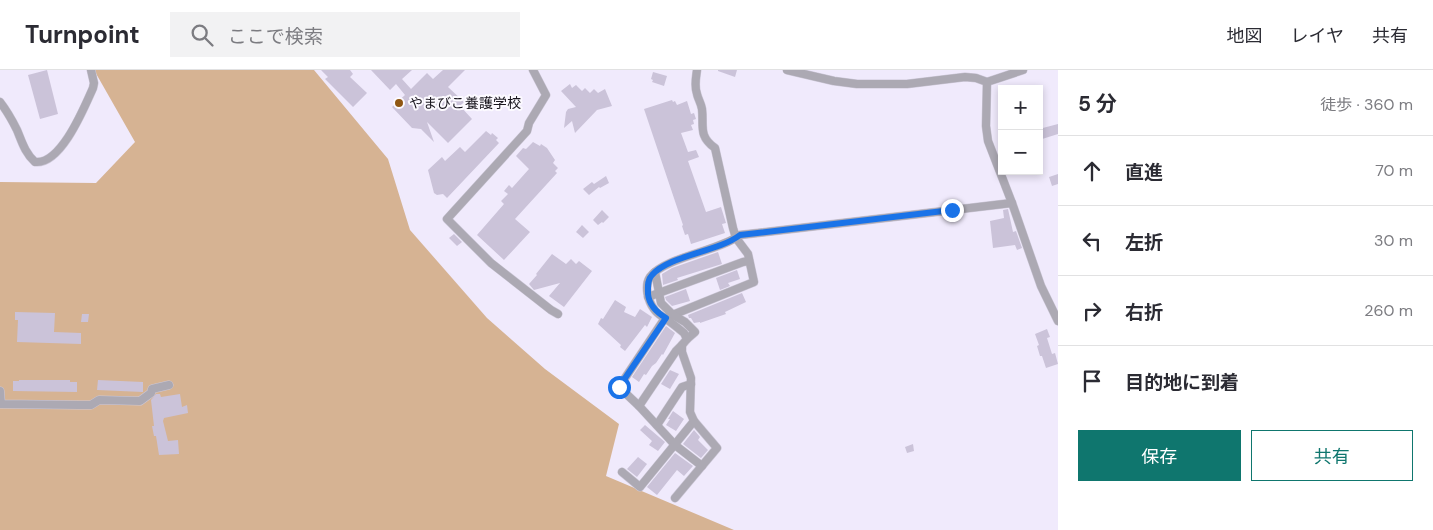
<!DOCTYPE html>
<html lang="ja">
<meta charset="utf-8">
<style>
body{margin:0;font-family:"DM Sans","Noto Sans JP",sans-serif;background:#f2f2f3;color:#2b2b33}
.controls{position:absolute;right:15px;top:15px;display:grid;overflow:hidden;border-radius:0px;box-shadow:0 2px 8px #0003}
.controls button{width:45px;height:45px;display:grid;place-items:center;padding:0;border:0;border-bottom:1px solid #e1e1e2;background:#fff;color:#2b2b33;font:25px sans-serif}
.stop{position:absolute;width:15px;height:15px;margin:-11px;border:4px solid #1a73e8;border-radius:50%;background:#fff}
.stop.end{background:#1a73e8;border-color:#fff;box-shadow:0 1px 5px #0008}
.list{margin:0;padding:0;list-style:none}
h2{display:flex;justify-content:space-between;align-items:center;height:65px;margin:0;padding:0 20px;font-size:21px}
h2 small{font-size:16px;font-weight:400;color:#7c7c81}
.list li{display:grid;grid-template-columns:32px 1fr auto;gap:15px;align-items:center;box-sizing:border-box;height:70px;padding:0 20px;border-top:1px solid #e1e1e2}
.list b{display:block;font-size:19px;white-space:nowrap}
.list em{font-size:16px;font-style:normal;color:#7c7c81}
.actions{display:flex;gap:10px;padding:15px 20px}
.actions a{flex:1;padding:11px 0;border:1px solid #0f766e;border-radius:0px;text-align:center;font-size:18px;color:#0f766e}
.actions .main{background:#0f766e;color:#fff}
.icon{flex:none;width:28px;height:28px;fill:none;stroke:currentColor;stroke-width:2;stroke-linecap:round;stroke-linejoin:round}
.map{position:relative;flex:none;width:1058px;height:460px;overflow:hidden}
header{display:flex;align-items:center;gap:30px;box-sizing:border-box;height:70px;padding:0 25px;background:#fff;border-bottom:1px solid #e1e1e2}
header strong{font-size:24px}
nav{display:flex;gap:28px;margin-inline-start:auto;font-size:18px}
.search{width:350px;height:45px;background:#f2f2f3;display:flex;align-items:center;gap:12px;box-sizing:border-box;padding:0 18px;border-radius:0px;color:#7c7c81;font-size:19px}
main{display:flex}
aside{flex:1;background:#fff}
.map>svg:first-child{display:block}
.forest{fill:#d6b393}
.building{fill:#cbc3d9}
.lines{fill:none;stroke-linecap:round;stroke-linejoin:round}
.street-casing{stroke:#cdc8d8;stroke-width:9}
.street{stroke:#aca9b3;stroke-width:8}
.route{stroke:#1a73e8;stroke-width:6}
.poi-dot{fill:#905712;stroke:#fcfaff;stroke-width:2}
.labels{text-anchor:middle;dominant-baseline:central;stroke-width:4;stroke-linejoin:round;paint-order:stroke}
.poi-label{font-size:14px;fill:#18151d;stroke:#fcfaff;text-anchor:start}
</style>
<header>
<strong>Turnpoint</strong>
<div class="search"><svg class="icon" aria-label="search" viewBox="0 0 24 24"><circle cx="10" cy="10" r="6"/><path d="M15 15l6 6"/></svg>ここで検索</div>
<nav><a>地図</a><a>レイヤ</a><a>共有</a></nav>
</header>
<main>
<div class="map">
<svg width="1058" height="460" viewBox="0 0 1058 460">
<rect width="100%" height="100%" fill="#f0eafc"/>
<path class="forest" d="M94,0H314L388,89L410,160L487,248L545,299L619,354L606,406L734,460H0V112L96,113L135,72Z"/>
<g class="building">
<path d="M47,0L58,44L40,49L28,5Z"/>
<path d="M321,0H350L353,4L350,7L367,23L353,37L325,9L328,7Z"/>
<path d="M371,0H412L402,9L411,19L427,3L433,9L443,0H465L448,17L464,32L460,36L472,49L448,73L427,52L434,72L421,59L412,58L392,37L405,25L396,14L390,20Z"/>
<path d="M718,0H737L735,7L718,1Z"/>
<path d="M653,2L667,6L664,16L652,12L653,10L651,9Z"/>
<path d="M570,14L572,18L576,15L582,21L585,18L590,23L594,19L598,23L605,19L612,36L597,40L575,63L572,51L564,58L566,42L568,39L576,37L561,21Z"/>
<path d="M672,30L673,32L675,31L677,35L687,31L691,44L694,43L696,49L693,50L694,54L691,55L693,60L681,63L688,82L696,80L699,87L688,91L706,142L721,137L726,153L722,154L725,163L691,174L688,164L685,165L682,156L683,155L644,39Z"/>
<path d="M1058,54V64L1039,70V59Z"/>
<path d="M486,61L491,65L492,63L498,68L496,70L499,73L447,128L443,124L437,125L434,123L428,100L442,87L445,91L460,77L465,82Z"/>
<path d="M533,72L540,76L541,74L547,78L555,90L553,93L558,98L555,101L557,103L515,149L530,162L504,190L477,165L504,134L501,131L508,124L504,121L509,115L512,118L529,99L516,86L523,78L526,79Z"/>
<path d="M1058,104V114L1052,116L1049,107Z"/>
<path d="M606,106L609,113L600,118L599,117L589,125L583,119L592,112L594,114Z"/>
<path d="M1008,139L1013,162L1016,161L1022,178L1017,180L1015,175L993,178L990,151L1004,148L1003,140Z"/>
<path d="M602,140L609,147L603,153L602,152L598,155L593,150Z"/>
<path d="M582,155L589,162L583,168L576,162Z"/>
<path d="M454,164L462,172L457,176L449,168Z"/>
<path d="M718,182L722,194L677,208L678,210L663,215L662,204L672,198Z"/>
<path d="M552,184L566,194L571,189L576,194L579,191L592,201L564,237L549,226L560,213L534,220L529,214L537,205L536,204Z"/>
<path d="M737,200L740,209L728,213L730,216L720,220L716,208Z"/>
<path d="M686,219L690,231L672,236L666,230L665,227Z"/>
<path d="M742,223L746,232L725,242L726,244L700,253V252L694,253L691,248H689L688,245Z"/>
<path d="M615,230L626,237L624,242L635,247L640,239L652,247L647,257L645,255L625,281L620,277L621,275L598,254L601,248L603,249Z"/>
<path d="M15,242L55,243L54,262L81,263V274L17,272L18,250H15Z"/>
<path d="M82,244H89L88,252H81Z"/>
<path d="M666,256L675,263L663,285L662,284L656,293L652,296L646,305L644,304L639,312L632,307Z"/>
<path d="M1047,259L1050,267L1047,268L1052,284L1055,283L1058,294L1046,298L1042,286H1040L1037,276L1039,275L1035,264Z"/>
<path d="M670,300L679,304L670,319L661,314Z"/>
<path d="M19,310H70V312H77V322L13,321V311H19Z"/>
<path d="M98,310L143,312V322L97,320Z"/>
<path d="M156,324H160L161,327L180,324L182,337L187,335L188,343L164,348L163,351L168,371L178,370L179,384L159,385L156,366H154L152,356H154L151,330Z"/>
<path d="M673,341L684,349L676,361L666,355L670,349H668Z"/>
<path d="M645,355L665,372L658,381L649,375L652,371L640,360Z"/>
<path d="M694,360L700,367L698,370L708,380L701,388L683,374Z"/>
<path d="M913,374L914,381L907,383L905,377Z"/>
<path d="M675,383L693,396L684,406L677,400L657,425L647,417Z"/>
<path d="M638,387L647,394L637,407L627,399Z"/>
</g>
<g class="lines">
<defs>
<g id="street">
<path d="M533,0L546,25L529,53L527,61L447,149L491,193L551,240L558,244"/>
<path d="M697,0C696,8 694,16 697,24C698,29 701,33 702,39C704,56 698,66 715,78L733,158L736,168L748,184L754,212L665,248L619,317L639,336L675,375L702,396"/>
<path d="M787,0L834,11L857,14H907L965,7L976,8L987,12L1023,0"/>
<path d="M987,12L986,56L988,71L1012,133L1041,216L1058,251"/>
<path d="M0,32C7,41 12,50 17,60C22,72 25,83 35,92C61,95 84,38 93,18L94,13L91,0"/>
<path d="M655,202L661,233L673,245L685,252L695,262L687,269"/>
<path d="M648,227L743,192L749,191"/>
<path d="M0,321L1,334L79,335H91L99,330L140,331L151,323L152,319L169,315"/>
<path d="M639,336L676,281L682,275"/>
<path d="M657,355L682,317L691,314"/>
<path d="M622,402L640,417L694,351"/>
<path d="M675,428L717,378L694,351L690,342L691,308L682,282V275L687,269L684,263C678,258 672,253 666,249C662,246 657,244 654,239C648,231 644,216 650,207C665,187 719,181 740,165L1012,133"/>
</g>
</defs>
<use href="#street" class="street-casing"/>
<use href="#street" class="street"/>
</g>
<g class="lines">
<path class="route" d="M619,317L666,248C656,242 649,235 648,224C648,217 647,210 652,205C670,185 718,182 740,165L952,140"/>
</g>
<circle class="poi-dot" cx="399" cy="33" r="5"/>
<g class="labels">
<g class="poi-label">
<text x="409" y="33">やまびこ養護学校</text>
</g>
</g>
</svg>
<div class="controls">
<button>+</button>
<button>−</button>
</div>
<div class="stop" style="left:619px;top:317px"></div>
<div class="stop end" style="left:952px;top:140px"></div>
</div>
<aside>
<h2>5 分<small>徒歩 · 360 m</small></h2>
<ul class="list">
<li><svg class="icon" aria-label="ahead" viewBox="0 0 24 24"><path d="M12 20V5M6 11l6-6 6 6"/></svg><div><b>直進</b></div><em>70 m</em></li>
<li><svg class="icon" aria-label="left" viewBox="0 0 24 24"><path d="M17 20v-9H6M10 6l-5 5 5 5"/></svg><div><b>左折</b></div><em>30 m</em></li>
<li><svg class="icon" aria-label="right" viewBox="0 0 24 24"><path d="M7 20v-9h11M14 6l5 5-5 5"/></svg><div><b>右折</b></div><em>260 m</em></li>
<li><svg class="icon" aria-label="arrive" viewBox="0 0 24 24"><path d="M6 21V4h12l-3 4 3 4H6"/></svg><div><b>目的地に到着</b></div></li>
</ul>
<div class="actions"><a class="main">保存</a><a>共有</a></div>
</aside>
</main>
